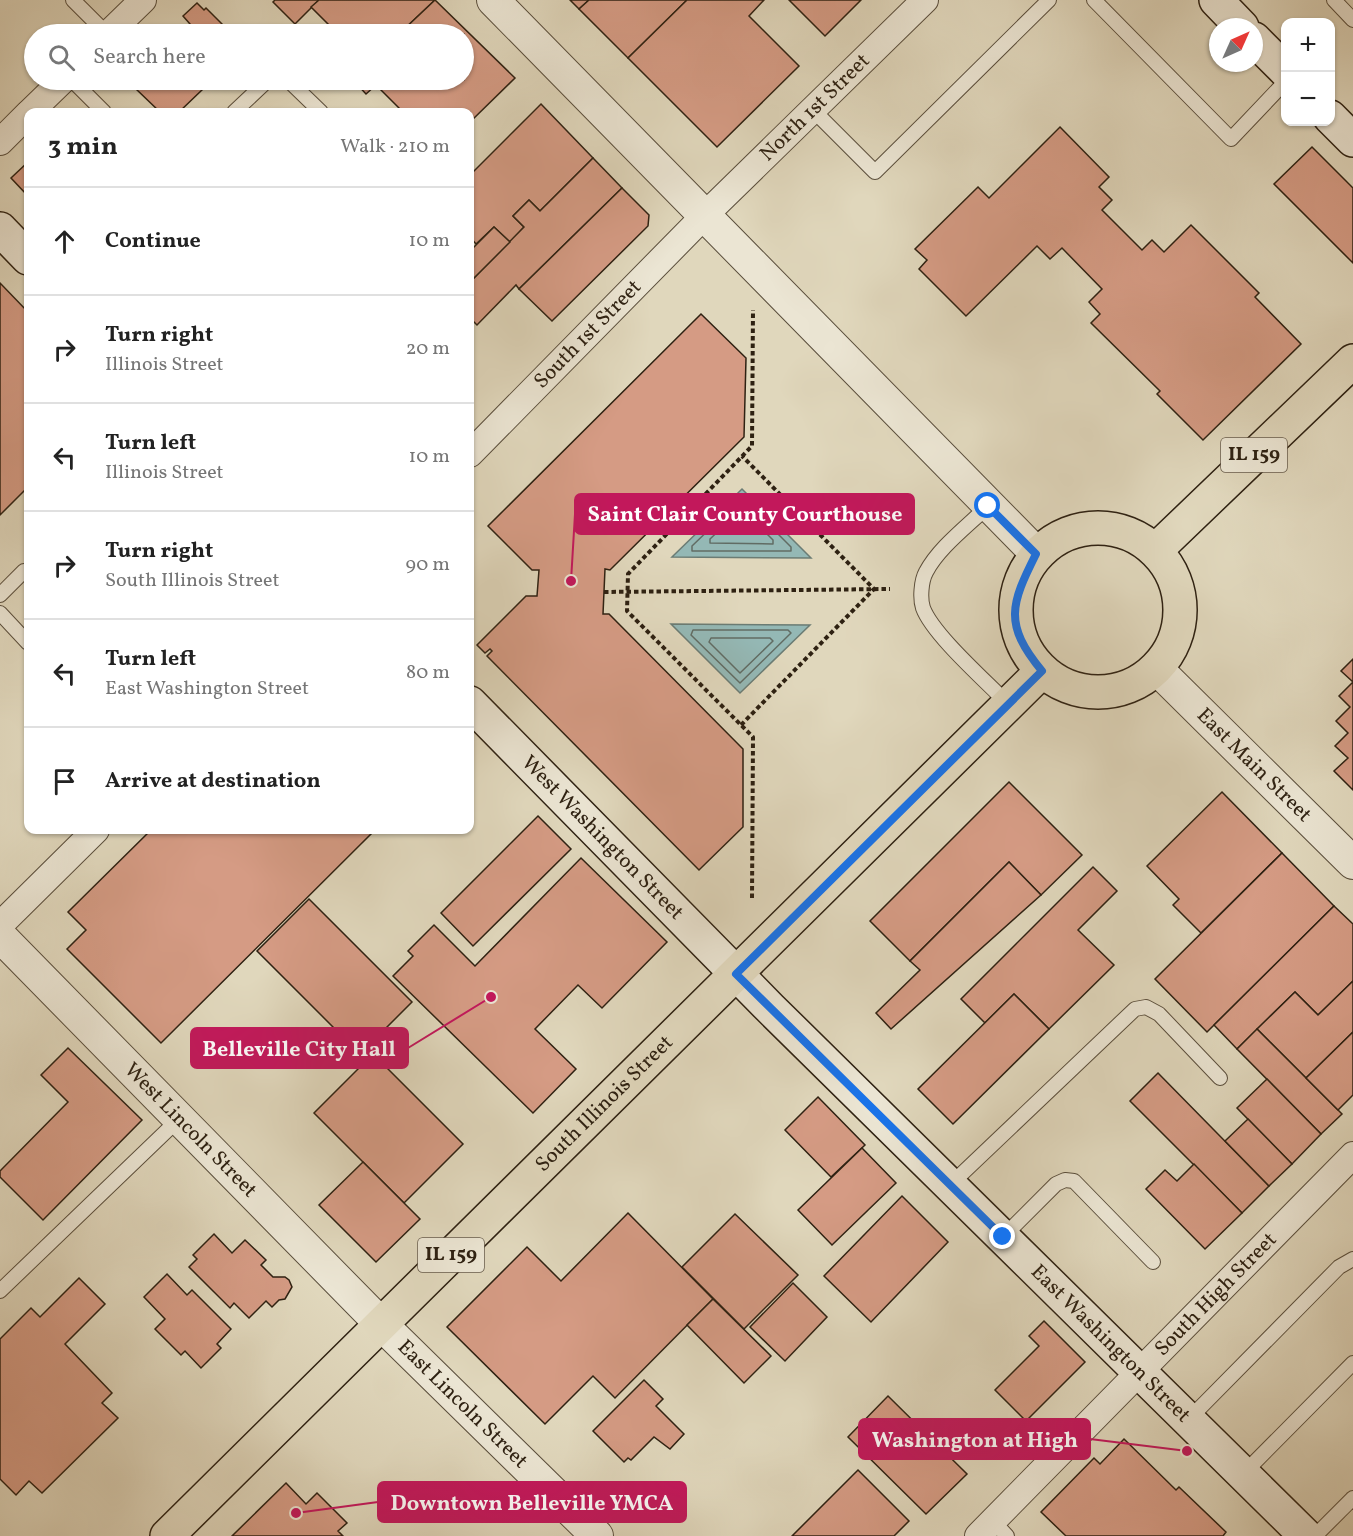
<!DOCTYPE html>
<meta charset="utf-8">
<style>
body{margin:0;font-family:Vollkorn,serif;background:#f2f2f2;color:#222}
.controls{position:absolute;right:18px;top:18px;display:grid;overflow:hidden;border-radius:12px;box-shadow:0 2px 4px #0004}
.controls button{width:54px;height:54px;display:grid;place-items:center;padding:0;border:0;border-bottom:2px solid #e0e0e0;background:#fff;color:#222;font:30px sans-serif}
.compass{position:absolute;left:1209px;top:18px;width:54px;height:54px;border-radius:50%;background:#fff;box-shadow:0 2px 4px #0004;rotate:45deg}
.stop{position:absolute;width:18px;height:18px;margin:-14px;border:4px solid #1a73e8;border-radius:50%;background:#fff}
.stop.end{background:#1a73e8;border-color:#fff;box-shadow:0 2px 6px #0008}
.list{margin:0;padding:0;list-style:none}
h2{display:flex;justify-content:space-between;align-items:center;height:78px;margin:0;padding:0 24px;font-size:26px}
h2 small{font-size:20px;font-weight:400;color:#767676}
.list li{display:grid;grid-template-columns:39px 1fr auto;gap:18px;align-items:center;box-sizing:border-box;height:108px;padding:0 24px;border-top:2px solid #e0e0e0}
.list b{display:block;font-size:22px;white-space:nowrap}
.list p{margin:0;font-size:20px;white-space:nowrap;color:#767676}
.list em{font-size:20px;font-style:normal;color:#767676}
.icon{flex:none;width:33px;height:33px;fill:none;stroke:currentColor;stroke-width:2;stroke-linecap:round;stroke-linejoin:round}
.map{position:relative;flex:none;width:1353px;height:1536px;overflow:hidden}
.search{position:absolute;background:#fff;box-shadow:0 2px 4px #0004;left:24px;top:24px;width:450px;height:66px;display:flex;align-items:center;gap:15px;box-sizing:border-box;padding:0 21px;border-radius:33px;color:#767676;font-size:22px}
.panel{position:absolute;background:#fff;box-shadow:0 2px 4px #0004;left:24px;top:108px;width:450px;height:726px;border-radius:12px}
.map>svg:first-child{display:block}
.water{fill:#94b8b5;stroke:#6b7c74;stroke-width:1.5}
.lines{fill:none;stroke-linecap:round;stroke-linejoin:round}
.shore{stroke:#616c64;stroke-width:1.5}
.building{fill:#d59b84;stroke:#2e2112;stroke-width:1.5}
.service-casing{stroke:#5a4e3c;stroke-width:16}
.minor-casing{stroke:#5a4e3c;stroke-width:28}
.tertiary-casing{stroke:#5a4e3c;stroke-width:34}
.secondary-casing{stroke:#2e2112;stroke-width:36}
.primary-casing{stroke:#2e2112;stroke-width:36}
.path{stroke:#2e2112;stroke-width:4;stroke-dasharray:4.5 3;stroke-linecap:butt}
.service{stroke:#ebe5d3;stroke-width:14}
.minor{stroke:#ebe5d3;stroke-width:26}
.tertiary{stroke:#ebe5d3;stroke-width:32}
.secondary{stroke:#ebe5d3;stroke-width:33}
.primary{stroke:#e0d7bc;stroke-width:33}
.route{stroke:#1a73e8;stroke-width:8}
.labels{text-anchor:middle;dominant-baseline:central;stroke-width:4.5;stroke-linejoin:round;paint-order:stroke}
.shield{fill:#ebe5d3;stroke:#675c4c;stroke-width:1.5}
.shield-label{font-size:20px;font-weight:bold;fill:#2e2112}
.street-label{font-size:21px;fill:#2e2112;stroke:#ebe5d3}
.leader{fill:none;stroke:#c2185b;stroke-width:2}
.callout-dot{fill:#c2185b;stroke:#ebe5d3;stroke-width:2}
.callout{fill:#c2185b;stroke:#c2185b;stroke-width:2}
.callout-label{font-size:22px;text-anchor:middle;font-weight:bold;fill:#fff}
</style>
<div class="map">
<svg width="1353" height="1536" viewBox="0 0 1353 1536">
<rect width="100%" height="100%" fill="#e0d7bc"/>
<filter id="stains"><feTurbulence type="fractalNoise" baseFrequency=".00333" numOctaves="4"/><feColorMatrix values="0 0 0 0 .2 0 0 0 0 .09 0 0 0 0 .02 0 0 0 .5 -.17"/></filter>
<radialGradient id="worn" r=".72"><stop offset=".6" stop-color="#630" stop-opacity="0"/><stop offset="1" stop-color="#630" stop-opacity=".3"/></radialGradient>
<g class="water">
<path d="M742,489L811,558L672,557Z"/>
<path d="M671,624L810,625L740,693Z"/>
</g>
<g class="lines">
<g class="shore">
<path d="M742,498L791,547V551H692V546Z"/>
<path d="M742,509L773,540V544L710,543V539Z"/>
<path d="M693,630H788L791,633L740,683L691,635Z"/>
<path d="M711,638H770L773,641L740,673L709,642Z"/>
</g>
</g>
<g class="building">
<path d="M275,0H319L295,24L273,2Z"/>
<path d="M319,0H435L399,34H326L332,28L311,7Z"/>
<path d="M435,0L515,78L470,122V112H403L376,85L366,94L353,80H464V34H399Z"/>
<path d="M570,0H589L579,9Z"/>
<path d="M589,0H687L628,58L579,9Z"/>
<path d="M687,0H764L749,16L799,66L717,147L628,58Z"/>
<path d="M789,0H861L825,36Z"/>
<path d="M197,3L204,10L206,8L232,34H180L190,24L183,16Z"/>
<path d="M135,80H194L203,89L179,112H160L136,89L140,85Z"/>
<path d="M541,104L593,158L540,211L529,200L513,216L524,227L510,242L494,227L476,244L470,237V175Z"/>
<path d="M1060,127L1109,177L1099,187L1112,200L1102,210L1142,250L1152,240L1164,252L1191,225L1259,293L1255,297L1301,344L1203,440L1157,394L1160,391L1091,323L1100,314L1089,302L1102,289L1062,248L1050,259L1037,246L966,316L919,269L927,260L915,249L978,187L989,198Z"/>
<path d="M1312,147L1353,188V263L1274,184Z"/>
<path d="M593,158L622,188L519,289L516,285L477,325L470,318V282L524,227L513,216L529,200L540,211Z"/>
<path d="M28,162V196L11,178Z"/>
<path d="M622,188L649,215L648,226L552,321L519,289Z"/>
<path d="M494,227L510,242L470,282V251Z"/>
<path d="M0,283L28,312V487L0,515Z"/>
<path d="M701,314L746,358L744,437L610,570L605,569L603,614H609L743,749V827L699,870L487,656L492,651L490,649L485,653L477,645L526,596H537L539,570H532L488,526Z"/>
<path d="M1353,659V790L1334,771L1348,758L1335,746L1348,733L1336,721L1350,707L1339,696L1353,682L1341,671Z"/>
<path d="M1009,782L1082,855L1041,895L1009,862L910,961L870,921Z"/>
<path d="M1222,792L1282,853L1201,933L1173,905L1179,899L1147,866Z"/>
<path d="M538,816L571,849L473,946L441,913Z"/>
<path d="M151,830H375L161,1043L67,949L86,930L68,912Z"/>
<path d="M1282,853L1334,906L1207,1032L1155,979Z"/>
<path d="M581,858L667,942L602,1008L578,985L535,1029L576,1069L533,1113L393,976L413,956L408,951L434,925L475,966Z"/>
<path d="M1009,862L1041,895L891,1029L876,1013L920,970L910,961Z"/>
<path d="M1093,867L1117,891L1078,930L1114,965L1049,1029L1014,994L985,1023L961,999Z"/>
<path d="M309,899L412,1002L360,1054L257,951Z"/>
<path d="M1334,906L1353,924V981L1318,1015L1295,992L1237,1049L1214,1025Z"/>
<path d="M1353,981V1032L1306,1078L1257,1029L1295,992L1318,1015Z"/>
<path d="M1014,994L1049,1029L953,1124L918,1089Z"/>
<path d="M1257,1029L1342,1114L1321,1134L1237,1049Z"/>
<path d="M1353,1032V1095L1338,1110L1306,1078Z"/>
<path d="M68,1048L142,1120L43,1220L0,1177V1171L68,1102L41,1075Z"/>
<path d="M373,1054L463,1144L404,1203L314,1113Z"/>
<path d="M1158,1073L1269,1186L1242,1213L1130,1101Z"/>
<path d="M1267,1079L1321,1134L1292,1164L1237,1108Z"/>
<path d="M818,1097L865,1145L831,1177L785,1130Z"/>
<path d="M1248,1119L1292,1164L1269,1186L1225,1141Z"/>
<path d="M862,1148L896,1183L832,1245L798,1210Z"/>
<path d="M363,1162L420,1219L376,1262L319,1205Z"/>
<path d="M1194,1164L1242,1213L1205,1249L1146,1189L1165,1170L1177,1181Z"/>
<path d="M902,1196L948,1242L871,1322L824,1276Z"/>
<path d="M628,1213L713,1299L615,1398L593,1376L545,1424L447,1327L527,1247L561,1281Z"/>
<path d="M735,1214L798,1275L744,1329L682,1267Z"/>
<path d="M214,1234L232,1253L245,1240L266,1260L261,1265L273,1277H285L289,1280L292,1287L285,1299L279,1300L272,1307L266,1301L249,1318L234,1303L230,1308L189,1267L197,1259L193,1255Z"/>
<path d="M167,1274L187,1295L192,1290L231,1329L217,1344L221,1348L201,1368L185,1351L181,1355L155,1329L165,1319L144,1297Z"/>
<path d="M79,1278L105,1304L65,1344L112,1393L102,1403L118,1418L42,1493L29,1481L16,1495L0,1479V1339L31,1308L40,1317Z"/>
<path d="M793,1283L827,1317L785,1361L750,1327Z"/>
<path d="M713,1299L771,1356L744,1383L687,1325Z"/>
<path d="M1044,1321L1085,1362L1026,1421L995,1390L1039,1346L1029,1336Z"/>
<path d="M644,1380L663,1399L656,1406L684,1434L670,1449L654,1437L631,1460L628,1458L624,1462L593,1431Z"/>
<path d="M888,1396L967,1474L926,1514L848,1437Z"/>
<path d="M1124,1439L1176,1490L1179,1487L1226,1532L1223,1536H1066L1041,1512L1094,1458L1100,1464Z"/>
<path d="M858,1470L909,1521L894,1536H792Z"/>
<path d="M286,1483L306,1504L317,1493L347,1523L338,1531L343,1536H232Z"/>
</g>
<g class="lines">
<defs>
<g id="service">
<path d="M73,0L107,34"/>
<path d="M1094,0L1231,139L1286,81"/>
<path d="M1334,0L1353,20"/>
<path d="M72,80L104,112"/>
<path d="M288,80L321,112"/>
<path d="M813,110L875,172L1049,0"/>
<path d="M234,112L268,80"/>
<path d="M989,505C969,525 939,547 926,572C921,581 920,599 923,608C933,635 987,682 1008,704"/>
<path d="M0,595L24,571H28"/>
<path d="M0,613L28,643"/>
<path d="M950,1185L1135,1009L1146,1007L1159,1014L1220,1078"/>
<path d="M1003,1237L1056,1184L1065,1180L1074,1181L1153,1262"/>
<path d="M0,1291L179,1119"/>
<path d="M1188,1420L1339,1267L1353,1259"/>
<path d="M1243,1474L1353,1363"/>
<path d="M993,1521L1007,1536"/>
<path d="M1315,1536L1353,1498"/>
</g>
<g id="minor">
<path d="M108,34L143,0"/>
<path d="M30,112L63,80"/>
<path d="M0,142L28,114"/>
<path id="s1" d="M470,454L705,215L925,0"/>
<path d="M0,925L96,830"/>
<path id="s2" d="M978,1536L1353,1155"/>
</g>
<g id="tertiary">
<path d="M493,0L1037,554"/>
<path id="s3" d="M1156,668L1353,863"/>
<path id="s4" d="M0,936L381,1324L597,1536"/>
</g>
<g id="secondary">
<path d="M1216,0L1242,27"/>
<path d="M1254,39L1286,71"/>
<path d="M1330,117L1353,140"/>
<path d="M0,229L28,258"/>
<path id="s5" d="M470,703L770,1008L1306,1536"/>
</g>
<g id="primary">
<circle cx="1098" cy="610" r="82"/>
<path d="M1156,550L1353,361"/>
<path id="s6" d="M167,1536L1042,671"/>
</g>
</defs>
<use href="#service" class="service-casing"/>
<use href="#minor" class="minor-casing"/>
<use href="#tertiary" class="tertiary-casing"/>
<use href="#secondary" class="secondary-casing"/>
<use href="#primary" class="primary-casing"/>
<g class="path">
<path d="M604,592L890,589"/>
<path d="M741,725L874,589L742,456"/>
<path d="M752,898L753,737L627,611L628,574L752,446L753,310"/>
</g>
<use href="#service" class="service"/>
<use href="#minor" class="minor"/>
<use href="#tertiary" class="tertiary"/>
<use href="#secondary" class="secondary"/>
<use href="#primary" class="primary"/>
</g>
<g class="lines">
<path class="route" d="M988,506L1036,554C1011,604 1003,624 1042,671L736,974L1003,1237"/>
</g>
<g class="labels">
<g class="shield">
<rect x="1221" y="438" width="66" height="34" rx="4.5"/>
<rect x="418" y="1238" width="66" height="34" rx="4.5"/>
</g>
<g class="shield-label">
<text x="1254" y="455">IL 159</text>
<text x="451" y="1255">IL 159</text>
</g>
<g class="street-label">
<text stroke="none"><textPath href="#s1" startOffset="489">North 1st Street</textPath></text>
<text stroke="none"><textPath href="#s1" startOffset="168">South 1st Street</textPath></text>
<text stroke="none"><textPath href="#s3" startOffset="138">East Main Street</textPath></text>
<text stroke="none"><textPath href="#s5" startOffset="189">West Washington Street</textPath></text>
<text stroke="none"><textPath href="#s6" startOffset="615">South Illinois Street</textPath></text>
<text stroke="none"><textPath href="#s4" startOffset="272">West Lincoln Street</textPath></text>
<text stroke="none"><textPath href="#s2" startOffset="339">South High Street</textPath></text>
<text stroke="none"><textPath href="#s5" startOffset="906">East Washington Street</textPath></text>
<text stroke="none"><textPath href="#s4" startOffset="658">East Lincoln Street</textPath></text>
</g>
</g>
<path class="leader" d="M571 581L575 514M491 997L408 1048M1187 1451L1090 1439M296 1513L378 1502"/>
<g class="callout-dot">
<circle cx="571" cy="581" r="6"/>
<circle cx="491" cy="997" r="6"/>
<circle cx="1187" cy="1451" r="6"/>
<circle cx="296" cy="1513" r="6"/>
</g>
<g class="callout">
<rect x="575" y="494" width="339" height="40" rx="6"/>
<rect x="191" y="1028" width="217" height="40" rx="6"/>
<rect x="859" y="1419" width="231" height="40" rx="6"/>
<rect x="378" y="1482" width="308" height="40" rx="6"/>
</g>
<g class="callout-label">
<text x="745" y="521">Saint Clair County Courthouse</text>
<text x="299" y="1056">Belleville City Hall</text>
<text x="975" y="1447">Washington at High</text>
<text x="532" y="1510">Downtown Belleville YMCA</text>
</g>
<rect width="100%" height="100%" filter="url(#stains)"/>
<rect width="100%" height="100%" fill="url(#worn)"/>
</svg>
<div class="controls">
<button>+</button>
<button>−</button>
</div>
<svg class="compass" viewBox="-18 -18 36 36"><path d="M0-13l5 13h-10z" fill="#e53935"/><path d="M0 13l5-13h-10z" fill="#767676"/></svg>
<div class="stop" style="left:988px;top:506px"></div>
<div class="stop end" style="left:1003px;top:1237px"></div>
<div class="search"><svg class="icon" aria-label="search" viewBox="0 0 24 24"><circle cx="10" cy="10" r="6"/><path d="M15 15l6 6"/></svg>Search here</div>
<section class="panel">
<h2>3 min<small>Walk · 210 m</small></h2>
<ul class="list">
<li><svg class="icon" aria-label="ahead" viewBox="0 0 24 24"><path d="M12 20V5M6 11l6-6 6 6"/></svg><div><b>Continue</b></div><em>10 m</em></li>
<li><svg class="icon" aria-label="right" viewBox="0 0 24 24"><path d="M7 20v-9h11M14 6l5 5-5 5"/></svg><div><b>Turn right</b><p>Illinois Street</p></div><em>20 m</em></li>
<li><svg class="icon" aria-label="left" viewBox="0 0 24 24"><path d="M17 20v-9H6M10 6l-5 5 5 5"/></svg><div><b>Turn left</b><p>Illinois Street</p></div><em>10 m</em></li>
<li><svg class="icon" aria-label="right" viewBox="0 0 24 24"><path d="M7 20v-9h11M14 6l5 5-5 5"/></svg><div><b>Turn right</b><p>South Illinois Street</p></div><em>90 m</em></li>
<li><svg class="icon" aria-label="left" viewBox="0 0 24 24"><path d="M17 20v-9H6M10 6l-5 5 5 5"/></svg><div><b>Turn left</b><p>East Washington Street</p></div><em>80 m</em></li>
<li><svg class="icon" aria-label="arrive" viewBox="0 0 24 24"><path d="M6 21V4h12l-3 4 3 4H6"/></svg><div><b>Arrive at destination</b></div></li>
</ul>
</section>
</div>
